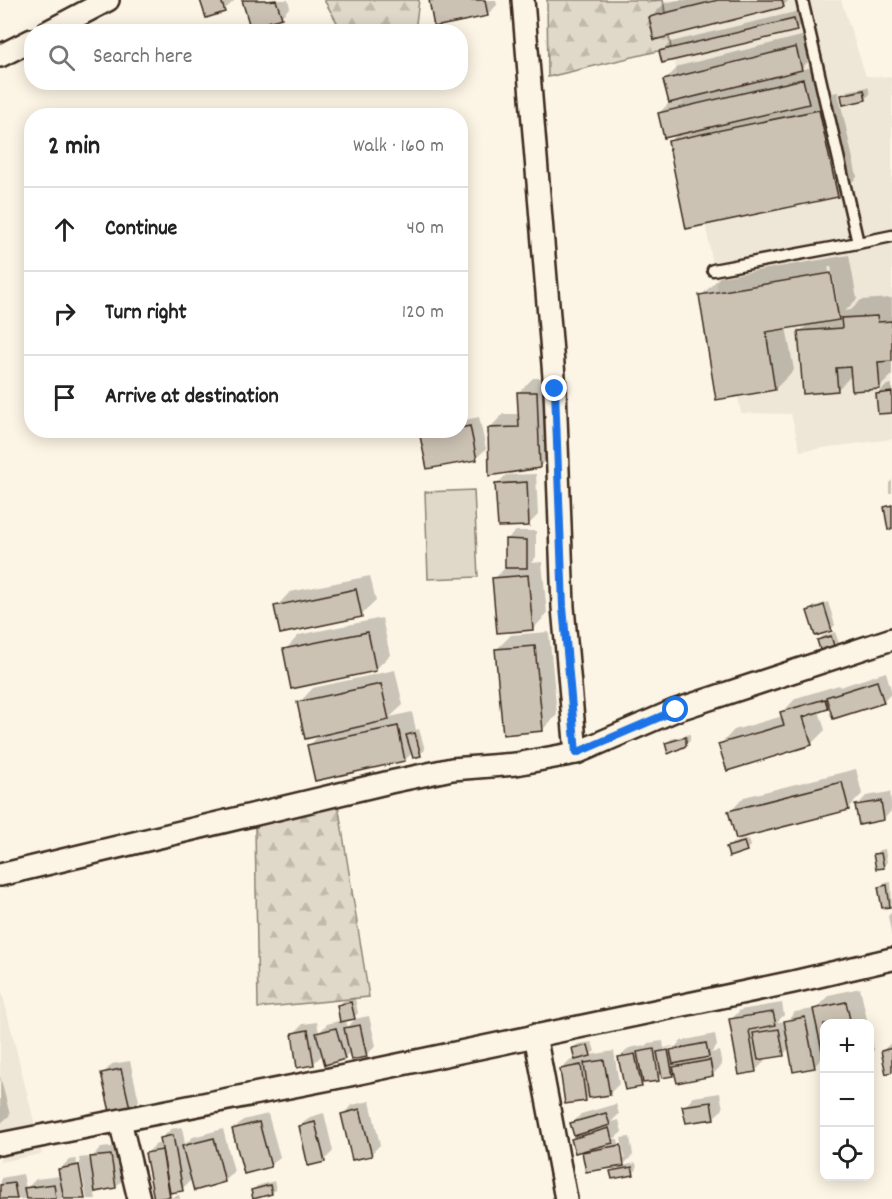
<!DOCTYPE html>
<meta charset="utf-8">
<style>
body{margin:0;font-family:Dekko,sans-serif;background:#f6f6f6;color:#222}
.controls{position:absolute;right:18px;bottom:18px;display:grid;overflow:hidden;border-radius:12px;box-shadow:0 3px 15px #0003}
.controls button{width:54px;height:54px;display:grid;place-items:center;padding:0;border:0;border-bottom:2px solid #e0e0e0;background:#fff;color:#222;font:30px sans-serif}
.stop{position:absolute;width:18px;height:18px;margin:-14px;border:4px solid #1a73e8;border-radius:50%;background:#fff}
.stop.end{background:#1a73e8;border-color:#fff;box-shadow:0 2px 6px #0008}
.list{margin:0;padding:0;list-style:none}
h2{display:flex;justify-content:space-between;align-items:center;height:78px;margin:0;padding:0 24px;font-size:26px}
h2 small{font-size:20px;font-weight:400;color:#767676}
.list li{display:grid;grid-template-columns:39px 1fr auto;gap:18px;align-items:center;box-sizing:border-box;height:84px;padding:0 24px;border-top:2px solid #e0e0e0}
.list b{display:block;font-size:22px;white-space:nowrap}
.list em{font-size:20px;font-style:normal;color:#767676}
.icon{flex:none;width:33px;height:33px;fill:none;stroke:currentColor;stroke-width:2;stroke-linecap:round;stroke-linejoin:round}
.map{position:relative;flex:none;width:892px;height:1199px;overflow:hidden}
.search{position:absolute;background:#fff;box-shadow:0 3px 15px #0003;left:24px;top:24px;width:444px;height:66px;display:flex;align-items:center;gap:15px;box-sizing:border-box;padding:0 21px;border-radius:24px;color:#767676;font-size:22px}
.panel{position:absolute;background:#fff;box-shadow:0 3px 15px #0003;left:24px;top:108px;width:444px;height:330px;border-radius:24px}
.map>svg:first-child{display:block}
.built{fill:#eee6d6}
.forest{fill:url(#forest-firs);stroke:#8e8173;stroke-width:1.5}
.park{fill:#e0d8c8;stroke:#8e8173;stroke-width:1.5}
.shadow{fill:#0003;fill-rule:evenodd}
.building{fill:#ccc2b3;stroke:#3b2a1e;stroke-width:1.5}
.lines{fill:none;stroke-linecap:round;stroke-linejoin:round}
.service-casing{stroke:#3b2a1e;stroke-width:15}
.minor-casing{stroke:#3b2a1e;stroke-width:26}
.service{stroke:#fcf5e5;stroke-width:10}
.minor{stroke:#fcf5e5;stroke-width:21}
.route{stroke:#1a73e8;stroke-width:8}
</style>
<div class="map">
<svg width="892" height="1199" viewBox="0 0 892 1199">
<defs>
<pattern id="forest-firs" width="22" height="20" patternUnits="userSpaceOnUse" patternTransform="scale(1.5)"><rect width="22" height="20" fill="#e0d8c8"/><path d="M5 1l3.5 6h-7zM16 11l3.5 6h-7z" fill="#c1baab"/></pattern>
</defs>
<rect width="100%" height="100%" fill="#fcf5e5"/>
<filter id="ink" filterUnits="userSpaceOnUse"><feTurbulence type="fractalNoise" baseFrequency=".0167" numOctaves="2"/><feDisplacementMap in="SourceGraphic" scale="12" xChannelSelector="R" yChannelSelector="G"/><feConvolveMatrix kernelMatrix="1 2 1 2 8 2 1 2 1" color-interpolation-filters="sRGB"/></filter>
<g filter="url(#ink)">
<g class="built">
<path d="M663,0H841L866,76L892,77V439L800,451L791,414L741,413Z"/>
<path d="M0,984L42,1154L0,1162Z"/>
</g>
<g class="forest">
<path d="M324,0H419L415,31H342Z"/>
<path d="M547,0H663L671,48L548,77Z"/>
<path d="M338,804L369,997L258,1008L255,828L292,806Z"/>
</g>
<path class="park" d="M474,490L478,577L428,579L425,492Z"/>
<g class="shadow">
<path d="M202,0H233L234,1L224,10Z"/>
<path d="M244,0H288L290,7L281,17Z"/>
<path d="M431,0H496L497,5L488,14Z"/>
<path d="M646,0H662L647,4Z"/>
<path d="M678,0H789L783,6L650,18L665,3Z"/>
<path d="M803,10L805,20L796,30L661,52L671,42Z"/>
<path d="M810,34L815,55L800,70L817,66L823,88L815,96L838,92L857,177L838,196L669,142L678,134L659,113L670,102L665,80L679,66Z"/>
<path d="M129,82H142L131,88Z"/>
<path d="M868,87L870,94L865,99L843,95L847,91Z"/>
<path d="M849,255L857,299L845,311L851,310L861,300L892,298V375L880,387L852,375L837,390L800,332L809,323L786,327L794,370L775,389L701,296L720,277ZM828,266H831L838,305H835Z"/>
<path d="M533,378H551L554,452L539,467L489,429L503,414H520L519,392Z"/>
<path d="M892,384V411L878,394L887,385Z"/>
<path d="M479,417L486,449L476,458L421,436L427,430H460V421Z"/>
<path d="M536,474L538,515L529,524L496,485L506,475Z"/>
<path d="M892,480V493H889V483Z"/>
<path d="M516,531H536V557L531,563L542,562L547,614L533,629L494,579L506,567V540Z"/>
<path d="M370,576L376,601L361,615L276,607L290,592Z"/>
<path d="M828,602L835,625L831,629L809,611L813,607Z"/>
<path d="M382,618L390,655L376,669L285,650L299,635Z"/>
<path d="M549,632L557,715L542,730L496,650L511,635Z"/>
<path d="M835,632L839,643L834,647L819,640L823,636Z"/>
<path d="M395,670L403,705L390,717L412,712L416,730L419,729L425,750L420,754L413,752L405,760L309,746L320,734L299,703L313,688Z"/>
<path d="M886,672L892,693L883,702L830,705L827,708L819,711L825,730L811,744L720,745L734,730L783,716L782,713L796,698L839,685L840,687Z"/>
<path d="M690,734V741L685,745L666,744L671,739Z"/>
<path d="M856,769L862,794L848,809L730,812L744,797Z"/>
<path d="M890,792L892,810L884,819L857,806L866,796Z"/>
<path d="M748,839L750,846L746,850L728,848L732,843Z"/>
<path d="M885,849L887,862L883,867L875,855L879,850Z"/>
<path d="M891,882L892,903L890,906L880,887L884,883Z"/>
<path d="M892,912V937L888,916Z"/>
<path d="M860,988L868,1024H824V1056L814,1067L790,1047L783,1055L764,1058L765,1061L755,1071L731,1020L740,1010L782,1003L784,1015L777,1022L787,1021L795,1012L814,1009V1010L829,995Z"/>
<path d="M355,998L358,1013L354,1017L345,1019L348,1027L355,1019L369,1016L376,1046L366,1055L351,1051L344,1058L323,1054L313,1064L293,1034L303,1024L317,1022L319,1033L327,1024L342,1020L338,1006L343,1001Z"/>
<path d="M870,1030L874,1050L870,1054Z"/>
<path d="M715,1034L717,1046L711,1053L719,1051L722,1065L713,1074L676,1071L672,1074L661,1076L658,1079L645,1082L641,1085L620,1057L629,1048L645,1045V1047L648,1043L663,1041L664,1048L672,1046L673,1047L664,1049V1052L676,1050L675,1047L681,1041Z"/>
<path d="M592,1042L595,1051L590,1055L614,1051L619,1084L610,1093L590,1095L585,1100L561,1069L571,1060L576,1059L573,1048L578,1044Z"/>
<path d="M892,1042V1071L882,1051Z"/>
<path d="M130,1061L139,1101L130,1111L103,1074L112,1064Z"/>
<path d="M0,1076L10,1115L0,1124Z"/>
<path d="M720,1093L723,1109L713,1118L684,1107L694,1097Z"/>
<path d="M370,1101L380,1145L371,1154L343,1114L352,1105Z"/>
<path d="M616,1104L619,1114L611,1122L619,1120L622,1132L614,1139H618L622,1159H625L621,1138L630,1137L633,1155L622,1166L636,1163L637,1169L633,1174L612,1171L619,1165L584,1152L588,1148L573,1139L580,1132L572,1124L581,1114Z"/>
<path d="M324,1113L333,1151L324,1161L300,1126L310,1117Z"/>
<path d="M268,1114L280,1157L270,1166L234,1129L243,1120Z"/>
<path d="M182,1127L185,1144L193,1137L223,1129L234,1172L225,1181L192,1179L182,1189L174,1191L170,1195L147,1153L156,1144L163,1143L162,1138L171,1129Z"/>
<path d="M120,1146L125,1178L115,1187L94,1190L96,1199H87L79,1158L88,1157L89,1160L101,1148Z"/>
<path d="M76,1159L84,1199H0L1,1178L23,1174L26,1189L36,1179L61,1176L60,1169L69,1160Z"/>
<path d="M274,1181L276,1189L272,1193L253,1190L257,1186Z"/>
<path d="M179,1195L180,1199H170L173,1197Z"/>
</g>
<g class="building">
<path d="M200,0H221L225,12L206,18Z"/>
<path d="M242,0H266V1L276,0L282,18L250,27Z"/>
<path d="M429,0H485L488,16L434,27Z"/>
<path d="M718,0H782L784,7L654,40L649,17Z"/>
<path d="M794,19L797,31L662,63L659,51Z"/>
<path d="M796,47L802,70L669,103L663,80Z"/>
<path d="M803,79L809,104L664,138L658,113Z"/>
<path d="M864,90L866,100L843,105L841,95Z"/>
<path d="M819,110L838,197L686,229L668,141Z"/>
<path d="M831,273L839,320L766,332L775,390L716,400L699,295Z"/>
<path d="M877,316L878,322L892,321V361L878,362L880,389L852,391L850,367L836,368L838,391L803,394L798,331L842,328L841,318Z"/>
<path d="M517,392H537L540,468L489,476L488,428L519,427Z"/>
<path d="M892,392V413L878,414L876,394Z"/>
<path d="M470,426L477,460L427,469L420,436L446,430H460V428Z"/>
<path d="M527,482L529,526L498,527L495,484Z"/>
<path d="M892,505V529L888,530L884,507Z"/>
<path d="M505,539L527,540V568H505Z"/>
<path d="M528,575L533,630L497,633L492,578Z"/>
<path d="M356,589L362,617L280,634L274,606Z"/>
<path d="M824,605L832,631L815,636L807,611Z"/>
<path d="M368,632L376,671L291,689L283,649Z"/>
<path d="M831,636L835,649L821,653L817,640Z"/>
<path d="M535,646L543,731L503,735L495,649Z"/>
<path d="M877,681L884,703L833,719L826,697Z"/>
<path d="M381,684L389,720L305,739L297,702Z"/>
<path d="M825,699L828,709L803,717L812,745L727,771L718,744L784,725L780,712Z"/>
<path d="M398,726L405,761L315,781L307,745Z"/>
<path d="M415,733L421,756L413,758L406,735Z"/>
<path d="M686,737V746L668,754L665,743Z"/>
<path d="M842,782L849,810L736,839L728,811Z"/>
<path d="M881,801L884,820L859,825L855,805Z"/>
<path d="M744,842L747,851L729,857L726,847Z"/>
<path d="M881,853L884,868L876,869L873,854Z"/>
<path d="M887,885L890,907L882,908L878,887Z"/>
<path d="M351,1002L355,1019L340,1022L337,1005Z"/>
<path d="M846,1002L851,1024H824V1060L813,1009Z"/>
<path d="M773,1012L776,1025L749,1030L756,1072L739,1075L729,1019Z"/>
<path d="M805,1017L815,1068L793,1072L784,1021Z"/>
<path d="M360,1025L367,1057L351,1060L344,1028Z"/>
<path d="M336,1028L345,1059L325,1065L316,1033Z"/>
<path d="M779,1029L784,1056L758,1060L753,1033Z"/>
<path d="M308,1030L314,1065L297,1068L292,1033Z"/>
<path d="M706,1043L709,1057L673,1064L670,1050Z"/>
<path d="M588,1045L591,1056L575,1060L572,1048Z"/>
<path d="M892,1048V1072L886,1074L881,1051Z"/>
<path d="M654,1049L659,1081L643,1083L637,1052Z"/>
<path d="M668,1050L673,1076L662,1078L657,1052Z"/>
<path d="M635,1054L642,1087L625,1090L618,1057Z"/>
<path d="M604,1060L610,1095L589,1098L584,1063Z"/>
<path d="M710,1060L713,1076L677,1083L673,1067Z"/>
<path d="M581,1065L586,1101L565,1104L560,1069Z"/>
<path d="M121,1069L131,1112L111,1116L101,1073Z"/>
<path d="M711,1102L714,1119L686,1123L682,1106Z"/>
<path d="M360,1109L372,1156L352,1160L341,1114Z"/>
<path d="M606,1113L610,1125L574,1136L570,1123Z"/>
<path d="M259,1122L271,1167L244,1174L232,1129Z"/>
<path d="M315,1122L325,1162L308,1166L299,1126Z"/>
<path d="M609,1128L613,1143L575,1153L571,1139Z"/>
<path d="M173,1135L183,1191L170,1193L160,1138Z"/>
<path d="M214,1138L225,1182L194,1191L182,1146Z"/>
<path d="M621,1145L624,1166L586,1172L582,1152Z"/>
<path d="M162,1150L170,1197L154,1199L145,1153Z"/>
<path d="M111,1155L116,1188L95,1192L90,1157Z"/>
<path d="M79,1165L85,1199H64L58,1169Z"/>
<path d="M632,1167L634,1175L612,1179L610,1171Z"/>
<path d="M14,1183L17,1199H0V1185Z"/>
<path d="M54,1184L56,1199H26L24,1188Z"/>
<path d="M270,1185L272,1194L253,1199L251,1190Z"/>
</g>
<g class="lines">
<defs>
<g id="service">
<path d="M802,0L858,243"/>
<path d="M713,270L858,243L892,236"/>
</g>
<g id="minor">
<path d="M523,0L555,389L563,607L576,753"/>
<path d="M47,32L108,0"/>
<path d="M0,56L32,40"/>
<path d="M0,875L390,782L452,769L516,764L576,753L676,710L892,639"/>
<path d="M535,1035L566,1199"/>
<path d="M120,1121L139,1199"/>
<path d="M0,1144L345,1076L793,982L892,959"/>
</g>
</defs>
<use href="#service" class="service-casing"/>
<use href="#minor" class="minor-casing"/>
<use href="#service" class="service"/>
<use href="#minor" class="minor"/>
</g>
</g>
<g class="lines" filter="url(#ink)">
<path class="route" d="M555,389L563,607L576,753L676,710"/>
</g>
</svg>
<div class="controls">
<button>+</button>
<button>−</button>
<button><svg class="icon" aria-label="locate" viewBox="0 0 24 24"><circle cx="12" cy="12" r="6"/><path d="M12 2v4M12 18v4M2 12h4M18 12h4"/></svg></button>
</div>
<div class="stop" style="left:676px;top:710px"></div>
<div class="stop end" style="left:555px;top:389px"></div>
<div class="search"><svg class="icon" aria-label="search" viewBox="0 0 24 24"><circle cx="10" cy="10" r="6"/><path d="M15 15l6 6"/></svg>Search here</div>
<section class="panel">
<h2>2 min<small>Walk · 160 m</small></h2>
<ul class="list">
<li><svg class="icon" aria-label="ahead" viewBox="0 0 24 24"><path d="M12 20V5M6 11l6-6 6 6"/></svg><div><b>Continue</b></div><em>40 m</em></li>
<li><svg class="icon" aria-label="right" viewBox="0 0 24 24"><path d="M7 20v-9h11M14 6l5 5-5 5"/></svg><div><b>Turn right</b></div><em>120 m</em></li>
<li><svg class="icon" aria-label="arrive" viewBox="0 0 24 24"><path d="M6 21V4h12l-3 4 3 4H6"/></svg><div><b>Arrive at destination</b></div></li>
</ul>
</section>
</div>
